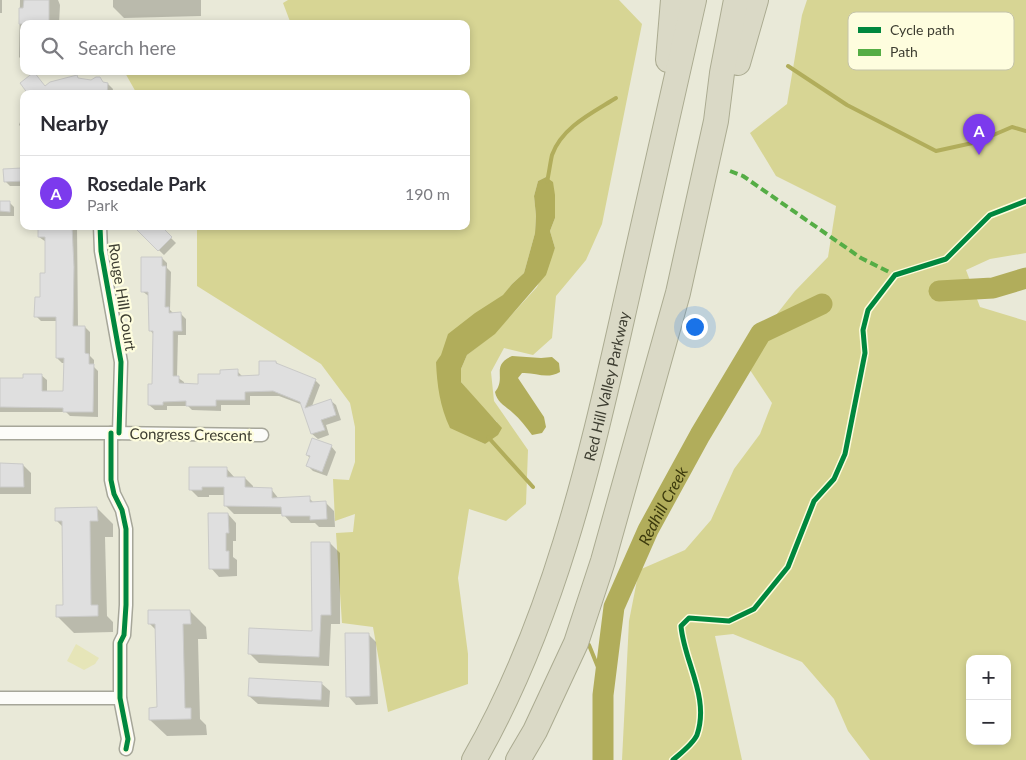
<!DOCTYPE html>
<meta charset="utf-8">
<style>
body{margin:0;font-family:Lato,sans-serif;background:#f7f7f7;color:#2b2b33}
.controls{position:absolute;right:15px;bottom:15px;display:grid;overflow:hidden;border-radius:10px;box-shadow:0 2px 8px #0003}
.controls button{width:45px;height:45px;display:grid;place-items:center;padding:0;border:0;border-bottom:1px solid #e1e1e2;background:#fff;color:#2b2b33;font:25px sans-serif}
.you{position:absolute;left:694px;top:326px;width:18px;height:18px;margin:-12px;border:4px solid #fff;border-radius:50%;background:#1a73e8;box-shadow:0 0 0 8px #1a73e833}
.badge{display:grid;place-items:center;width:32px;height:32px;border-radius:50%;background:#7c3aed;color:#fff;font-size:16px;font-weight:700}
.pin{position:absolute;translate:-50% -41px;filter:drop-shadow(0 1px 2px #0008)}
.pin::after{content:'';position:absolute;top:26px;width:18px;height:15px;background:inherit;clip-path:polygon(0 0,100% 0,50% 100%)}
.list{margin:0;padding:0;list-style:none}
h2{display:flex;justify-content:space-between;align-items:center;height:65px;margin:0;padding:0 20px;font-size:21px}
h2 small{font-size:16px;font-weight:400;color:#7c7c81}
.list li{display:grid;grid-template-columns:32px 1fr auto;gap:15px;align-items:center;box-sizing:border-box;height:75px;padding:0 20px;border-top:1px solid #e1e1e2}
.list b{display:block;font-size:19px;white-space:nowrap}
.list p{margin:0;font-size:16px;white-space:nowrap;color:#7c7c81}
.list em{font-size:16px;font-style:normal;color:#7c7c81}
.icon{flex:none;width:28px;height:28px;fill:none;stroke:currentColor;stroke-width:2;stroke-linecap:round;stroke-linejoin:round}
.map{position:relative;flex:none;width:1026px;height:760px;overflow:hidden}
.search{position:absolute;background:#fff;box-shadow:0 2px 8px #0003;left:20px;top:20px;width:450px;height:55px;display:flex;align-items:center;gap:12px;box-sizing:border-box;padding:0 18px;border-radius:10px;color:#7c7c81;font-size:19px}
.panel{position:absolute;background:#fff;box-shadow:0 2px 8px #0003;left:20px;top:90px;width:450px;height:140px;border-radius:10px}
.map>svg:first-child{display:block}
.green{fill:#e6e5b8}
.forest{fill:#d7d594;fill-rule:evenodd}
.water{fill:#b1ad5b}
.shadow{fill:#0003}
.lines{fill:none;stroke-linecap:round;stroke-linejoin:round}
.stream{stroke:#b1ad5b;stroke-width:4}
.river{stroke:#b1ad5b;stroke-width:21}
.building{fill:#dfdfdf;stroke:#cacac8}
.minor-casing{stroke:#a6a699;stroke-width:15}
.motorway-casing{stroke:#abab91;stroke-width:26}
.minor{stroke:#fcfcf9;stroke-width:12}
.motorway{stroke:#dad9c6;stroke-width:24}
.quiet{stroke:#55ad45;stroke-width:4;stroke-dasharray:8 4;stroke-linecap:butt}
.cycleway-casing{stroke:#fefdde;stroke-width:8}
.cycleway{stroke:#00873e;stroke-width:5}
.labels{text-anchor:middle;dominant-baseline:central;stroke-width:4.5;stroke-linejoin:round;paint-order:stroke}
.street-label{font-size:15px;fill:#3d3d31;stroke:#fefdde}
.water-label{font-size:16px;font-style:italic;fill:#3c3a0d;stroke:#fefdde}
.key{fill:#fefdde;stroke:#c4c3aa;stroke-width:1}
.key-label{font-size:14px;fill:#3d3d31}
</style>
<div class="map">
<svg width="1026" height="760" viewBox="0 0 1026 760">
<rect width="100%" height="100%" fill="#e9e9d8"/>
<path class="green" d="M76,644L99,658L95,664L84,670L67,661Z"/>
<g class="forest">
<path d="M288,0H619L642,24L602,224L586,260L556,296L552,338L533,355L504,348L491,372L494,401L528,450L526,504L506,521L469,509L458,578L468,654V684L388,712L373,627L342,623L336,533L353,532L355,514L335,521L333,479L349,480L355,462V427L350,403L321,364L197,286V226H466V94H137L124,71H466V24H291L283,3ZM546,177L555,218L550,231L555,248L537,287L495,333L467,355L461,369V382L484,409L497,422L485,444L475,439L436,362L492,303L504,295L512,284L524,273L535,233L536,216L534,196L538,181Z"/>
<path d="M807,0H1026V253L990,259L966,270L980,307L1026,321V760H870L848,731L834,699L802,662L733,634L715,636L742,760H622L629,621L639,570L685,550L711,520L734,469L760,434L772,403L742,358L795,291L828,257L836,206L776,176L750,133L787,104L802,15ZM970,659H1007V741H970Z"/>
</g>
<g class="water">
<path d="M546,177L553,182L555,195V218L550,231L555,248L546,275L495,334L467,355L461,369V382L502,428L498,435L485,444L450,428C440,407 437,385 436,362L441,355L448,334L475,313L503,295L512,284L524,273L535,233L536,216L534,196L538,181Z"/>
<path d="M512,356L541,358L552,357L559,363L560,372C546,380 536,372 522,373L518,378L544,417L546,427L542,433L532,435C526,427 520,419 513,413C506,406 497,403 495,392C507,377 490,366 512,356Z"/>
</g>
<g class="shadow">
<rect x="0" y="0" width="2" height="13"/>
<path d="M20,0H58L60,5L59,24H24V62L19,57Z"/>
<path d="M113,0H201V16L124,18L113,7Z"/>
<path d="M80,80L108,84L113,89L112,94H30L46,87Z"/>
<path d="M24,111V129L19,125Z"/>
<path d="M22,169L24,171V186H10L5,181Z"/>
<path d="M0,202H9L14,207V216H0Z"/>
<path d="M39,226H77L78,327H85L90,332V356L94,360V367L98,371V417L70,416L66,412H0V379H24L41,375L47,380V393H65V363H62L57,358V321H41L36,316L42,298L46,274V242L39,237Z"/>
<path d="M134,226H159L176,243L164,255Z"/>
<path d="M162,258L167,263V268L171,272L170,310L174,314H181L186,319V335H178L177,377L184,382V385H199L221,375L237,371L243,377H260L276,362L279,365L315,380L320,385L312,406L330,400L336,405L341,420L326,425L329,435L318,439L312,434L303,405L279,396H250V405H221V411L192,410L188,406H167V410H155L149,405L153,385L154,335L150,330V297L142,291Z"/>
<path d="M331,446L336,452L327,476L313,471L308,466L310,458L307,455Z"/>
<path d="M0,464L23,465L31,473V494H0Z"/>
<path d="M226,468L235,478H245L253,486V489H271L279,499L309,498L314,503H326L334,511L335,527H319L315,523H291L283,514H234L225,505V495H209V497H198L190,489Z"/>
<path d="M97,508L113,524V537H105L107,616L113,622V632L74,633L57,616L65,606L63,527L57,521Z"/>
<path d="M228,514L236,523V541H233V557L237,560V576L219,577L211,568Z"/>
<path d="M330,543L340,553V624H331L329,666L259,663L249,653L313,633Z"/>
<path d="M190,611L206,627L207,639H198L200,719L206,725L207,735L167,736L150,720L158,709L156,630L150,624Z"/>
<path d="M368,634L376,642L378,704L356,705L348,696Z"/>
<path d="M321,683L330,691L329,707L258,704L249,696Z"/>
</g>
<g class="lines">
<g class="stream">
<path d="M788,66L847,105L936,151L977,142L1012,127L1026,131"/>
<path d="M547,182C549,173 550,164 552,155C562,127 592,113 616,98"/>
<path d="M488,437L533,487"/>
<path d="M589,645L604,682"/>
</g>
<g class="river">
<path d="M939,291L993,288L1026,278"/>
<path id="s1" d="M603,760V695L614,607L648,530L700,435L761,333L822,304"/>
</g>
</g>
<g class="building">
<path d="M24,0H49V24H19V8H23Z"/>
<path d="M34,72L45,86L50,82L77,75L78,78L91,80L96,77H100L103,82L108,83L107,94H28L20,83Z"/>
<path d="M22,168L23,181L4,182L3,169Z"/>
<path d="M0,201H10V212L0,211Z"/>
<path d="M38,226H72L74,267L73,326H85V353L89,354V364H94L93,412H63V408L0,407V378H23V374H42V391H63L64,358H56V317H34L35,297H40V273H45V237H38Z"/>
<path d="M133,226H161L172,237L158,251Z"/>
<path d="M141,257H162V266H166L165,307H169V313L181,312L182,331H173V376H179V383L198,384V374H220V370L238,369V376L259,375V361H276V363L316,379L305,408L331,399L336,415L321,420L325,430L311,434L300,402L273,391L245,392V400H216V406H186V401L163,402V405H148V384H152L153,331H149L148,292H141Z"/>
<path d="M312,438L332,445L322,472L306,466L310,456L306,455Z"/>
<path d="M0,463L23,464L24,487H0Z"/>
<path d="M189,467H227V477H245V487L272,488V498L310,496V502L326,501L327,519L310,520V516H282L281,507L224,506V487H202V490H189Z"/>
<path d="M97,507L98,521H90L91,605H98V616L56,617V605H63L62,521H55V508Z"/>
<path d="M208,513H228L229,533H226V551H229V569H209Z"/>
<path d="M311,542H330L331,615H321L319,657L248,654L249,628L312,631Z"/>
<path d="M148,610H190L191,624H183L185,708H191V719L149,720V708L157,707L155,624H148Z"/>
<path d="M345,633H369L370,696L346,697Z"/>
<path d="M249,678L322,682L321,700L248,696Z"/>
</g>
<g class="lines">
<defs>
<g id="minor">
<path d="M100,226L101,251L121,362L119,433"/>
<path d="M0,433H111L262,435"/>
<path d="M111,433V480L114,494L122,510L126,529V605L124,635L120,643V698L128,739L126,749"/>
<path d="M0,698H120"/>
</g>
<g id="motorway">
<path d="M668,60L673,0"/>
<path d="M738,63L756,0"/>
<path id="s2" d="M474,760C552,624 589,467 623,315C647,210 671,105 694,0"/>
<path d="M518,760L535,731L576,643L603,561L678,293L716,121L722,73L736,0"/>
</g>
</defs>
<use href="#minor" class="minor-casing"/>
<use href="#motorway" class="motorway-casing"/>
<use href="#minor" class="minor"/>
<use href="#motorway" class="motorway"/>
<path class="quiet" d="M730,171L743,176L861,258L895,275"/>
<defs>
<g id="cycleway">
<path d="M100,226L101,251L121,362L119,433"/>
<path d="M111,433V480L114,494L122,510L126,529V605L124,635L120,643V698L128,739L126,749"/>
<path d="M673,760C681,753 693,744 697,735C710,697 684,662 681,626L689,618L729,621L754,609L788,567L814,501L834,479L845,454L865,353L863,330L868,310L895,275L946,259L990,215L1026,201"/>
</g>
</defs>
<use href="#cycleway" class="cycleway-casing"/>
<use href="#cycleway" class="cycleway"/>
</g>
<g class="labels">
<g class="street-label">
<text transform="translate(123 297) rotate(81)">Rouge Hill Court</text>
<text stroke="none"><textPath href="#s2" startOffset="398">Red Hill Valley Parkway</textPath></text>
<text transform="translate(191 434) rotate(1)">Congress Crescent</text>
</g>
<g class="water-label">
<text stroke="none"><textPath href="#s1" startOffset="266">Redhill Creek</textPath></text>
</g>
</g>
<rect x="848" y="12" width="166" height="58" rx="8" class="key"/>
<rect x="858" y="27" width="23" height="6" fill="#00873e"/>
<rect x="858" y="49" width="23" height="7" fill="#55ad45"/>
<g class="key-label">
<text x="890" y="35">Cycle path</text>
<text x="890" y="57">Path</text>
</g>
</svg>
<div class="controls">
<button>+</button>
<button>−</button>
</div>
<div class="you"></div>
<div class="pin badge" style="left:979px;top:155px">A</div>
<div class="search"><svg class="icon" aria-label="search" viewBox="0 0 24 24"><circle cx="10" cy="10" r="6"/><path d="M15 15l6 6"/></svg>Search here</div>
<section class="panel">
<h2>Nearby<small></small></h2>
<ul class="list">
<li><span class="badge">A</span><div><b>Rosedale Park</b><p>Park</p></div><em>190 m</em></li>
</ul>
</section>
</div>
